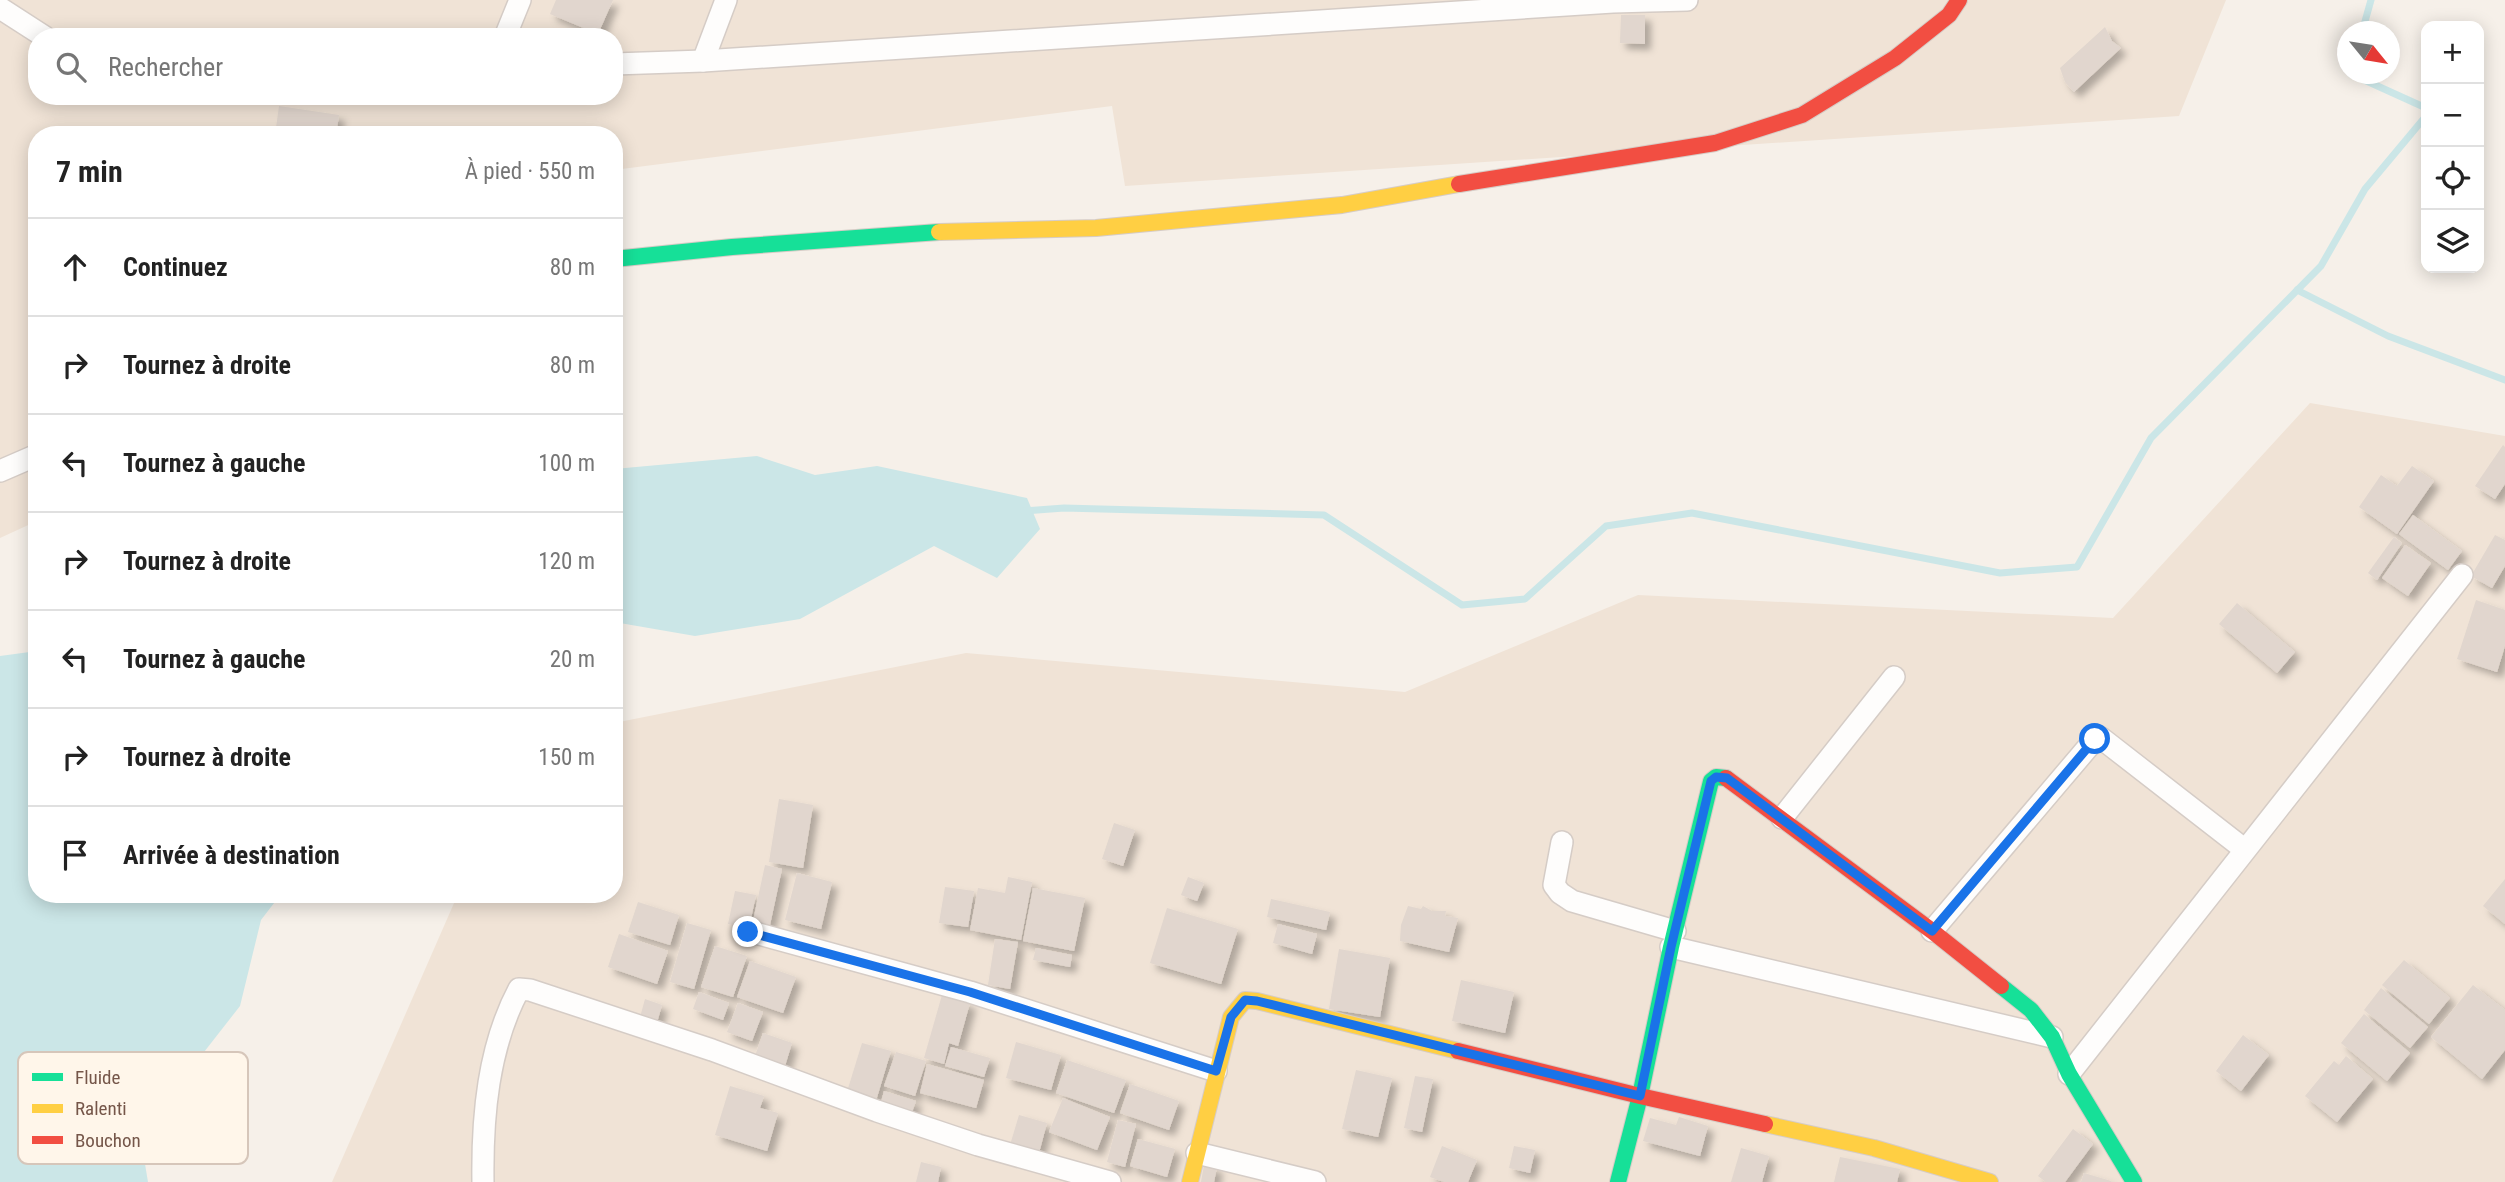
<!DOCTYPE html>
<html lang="fr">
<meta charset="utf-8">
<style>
body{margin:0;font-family:"Roboto Condensed",sans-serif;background:#f6f6f6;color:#222}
.controls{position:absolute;right:21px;top:21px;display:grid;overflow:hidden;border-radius:14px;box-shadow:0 4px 18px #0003}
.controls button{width:63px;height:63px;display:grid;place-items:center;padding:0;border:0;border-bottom:2px solid #e0e0e0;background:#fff;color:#222;font:35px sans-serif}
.compass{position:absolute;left:2337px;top:21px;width:63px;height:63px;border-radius:50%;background:#fff;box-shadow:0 4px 18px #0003;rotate:120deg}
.stop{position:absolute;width:21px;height:21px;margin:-16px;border:5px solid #1a73e8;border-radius:50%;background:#fff}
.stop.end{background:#1a73e8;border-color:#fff;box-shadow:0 2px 7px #0008}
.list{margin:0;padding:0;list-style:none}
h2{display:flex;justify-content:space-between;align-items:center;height:91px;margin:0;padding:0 28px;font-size:30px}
h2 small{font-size:23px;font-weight:400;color:#767676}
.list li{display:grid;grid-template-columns:46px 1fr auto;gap:21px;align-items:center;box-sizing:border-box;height:98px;padding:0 28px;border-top:2px solid #e0e0e0}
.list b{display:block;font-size:26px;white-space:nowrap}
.list em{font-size:23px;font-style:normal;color:#767676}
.icon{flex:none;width:38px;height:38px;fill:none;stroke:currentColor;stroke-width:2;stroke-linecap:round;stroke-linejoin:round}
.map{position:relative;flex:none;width:2505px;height:1182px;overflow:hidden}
.search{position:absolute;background:#fff;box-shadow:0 4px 18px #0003;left:28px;top:28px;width:595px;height:77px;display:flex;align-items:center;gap:18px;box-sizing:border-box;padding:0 24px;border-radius:28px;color:#767676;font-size:26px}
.panel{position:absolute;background:#fff;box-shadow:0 4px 18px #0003;left:28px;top:126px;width:595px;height:777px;border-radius:28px}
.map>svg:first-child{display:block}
.residential{fill:#f0e3d6;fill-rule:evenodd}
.water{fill:#cbe6e7}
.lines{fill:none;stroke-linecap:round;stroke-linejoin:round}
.stream{stroke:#cbe6e7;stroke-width:7}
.building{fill:#e1d6ce;filter:url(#shadow)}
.street-casing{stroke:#d5ccc6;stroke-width:24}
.fast-casing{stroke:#d6ccc6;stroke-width:18}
.slow-casing{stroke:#d6ccc6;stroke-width:18}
.jam-casing{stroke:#d6ccc6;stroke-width:18}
.street{stroke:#fefdfc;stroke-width:21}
.fast{stroke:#16e098;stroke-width:16}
.slow{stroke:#ffcf43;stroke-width:16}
.jam{stroke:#f24e42;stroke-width:16}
.route{stroke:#1a73e8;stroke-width:9}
.key{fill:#fff6ea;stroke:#d6c6ba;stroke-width:2}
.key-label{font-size:19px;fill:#755649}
</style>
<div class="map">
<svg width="2505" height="1182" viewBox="0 0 2505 1182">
<defs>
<filter id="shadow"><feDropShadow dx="6" dy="6" stdDeviation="3.5" flood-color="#0004"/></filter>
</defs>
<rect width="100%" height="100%" fill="#f6f0e9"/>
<g class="residential">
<path d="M0,0H2226L2179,116L1125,186L1112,106L614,170V135H37V521L0,538ZM37,37H614V96H37Z"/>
<path d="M2310,403L2505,436V1182H332L458,894H614V723L966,653L1405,692L1638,595L2113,618Z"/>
</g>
<g class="water">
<path d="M757,456L815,475L877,466L1027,498L1040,529L997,578L934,546L800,619L695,636L614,622V469Z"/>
<path d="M37,651V894H281L261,920L240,1006L140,1134L148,1182H0V656Z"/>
</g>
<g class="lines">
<g class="stream">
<path d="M2362,32L2371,0"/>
<path d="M2351,74L2426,108"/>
<path d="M2297,290L2388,336L2505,380"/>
<path d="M1024,511L1064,508L1324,515L1462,605L1525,599L1606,526L1692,513L2000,573L2077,567L2151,438L2321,266L2365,189L2426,116"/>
</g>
</g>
<g class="building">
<path d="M556,0H613L598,34L550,14Z"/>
<path d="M1621,15H1645V44L1620,43Z"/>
<path d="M2105,27L2112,41L2121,48L2074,92L2065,82L2060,68Z"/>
<path d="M279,106L339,115L336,135H275Z"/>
<path d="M2503,445L2505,447V484L2495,499L2475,486Z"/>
<path d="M2412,466L2434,481L2397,534L2359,507L2381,475L2397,486Z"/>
<path d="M2413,515L2462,551L2448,570L2399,534Z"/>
<path d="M2495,535L2505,540V566L2492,588L2471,576Z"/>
<path d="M2394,537L2402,543L2377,580L2368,573Z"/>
<path d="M2405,545L2431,563L2408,596L2382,578Z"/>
<path d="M2476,600L2505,610V646L2497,672L2457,659Z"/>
<path d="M2237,603L2295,652L2277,673L2219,624Z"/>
<path d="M779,799L813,805L803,868L769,862Z"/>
<path d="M1114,823L1135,830L1123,866L1102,859Z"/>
<path d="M765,865L782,869L770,925L753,921Z"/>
<path d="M797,873L832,882L821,929L785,920Z"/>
<path d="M1008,877L1032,882L1021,940L970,930L978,888L1005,893Z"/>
<path d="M1188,877L1204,883L1197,901L1181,895Z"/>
<path d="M2505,879V924L2483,906Z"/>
<path d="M945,887L974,891L968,927L939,923Z"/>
<path d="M1033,888L1085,898L1074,951L1023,941Z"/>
<path d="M735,891L756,895L749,928L728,924Z"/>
<path d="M1271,899L1330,912L1326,930L1267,917Z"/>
<path d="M638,902L679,915L670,945L628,932Z"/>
<path d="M1408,906L1421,909L1423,906L1432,911H1446L1445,916L1458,918L1449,952L1400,941L1401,925Z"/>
<path d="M1167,908L1238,929L1221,984L1150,963Z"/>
<path d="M687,923L711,930L694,989L670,982Z"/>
<path d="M1278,924L1317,934L1312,954L1273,943Z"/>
<path d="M619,934L668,951L657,984L608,967Z"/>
<path d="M995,939L1018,942L1010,989L988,985Z"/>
<path d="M715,946L747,956L733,997L701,987Z"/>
<path d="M1036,948L1072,955L1070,967L1033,960Z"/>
<path d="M1339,949L1390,958L1380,1017L1329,1009Z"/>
<path d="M2404,960L2450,998L2429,1024L2382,985Z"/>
<path d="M750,961L796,977L783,1013L737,997Z"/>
<path d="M1461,980L1514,992L1505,1033L1452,1021Z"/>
<path d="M2473,985L2505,1010V1050L2482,1079L2431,1037Z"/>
<path d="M2381,988L2428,1027L2410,1048L2364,1010Z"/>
<path d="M699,992L729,1003L723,1020L693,1009Z"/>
<path d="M942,995L970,1003L958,1046L949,1043L944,1064L924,1058Z"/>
<path d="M645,999L662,1005L656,1026L639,1021Z"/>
<path d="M738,1003L763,1012L752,1041L727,1032Z"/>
<path d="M2364,1014L2410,1053L2387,1081L2341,1043Z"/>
<path d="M763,1033L792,1043L785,1066L755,1056Z"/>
<path d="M2243,1035L2269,1055L2241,1091L2216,1071Z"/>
<path d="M1016,1042L1061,1055L1051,1090L1006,1078Z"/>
<path d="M862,1043L891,1051L875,1104L846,1095Z"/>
<path d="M951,1047L990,1058L984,1077L945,1066Z"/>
<path d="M896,1052L926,1061L915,1096L884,1086Z"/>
<path d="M2346,1056L2373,1079L2337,1122L2305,1096L2334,1061L2339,1065Z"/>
<path d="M1067,1060L1126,1080L1114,1113L1056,1093Z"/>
<path d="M927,1064L984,1080L976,1108L920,1093Z"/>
<path d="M1356,1070L1392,1078L1378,1137L1342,1129Z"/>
<path d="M1415,1076L1433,1079L1422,1132L1404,1128Z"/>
<path d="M1130,1084L1179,1101L1169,1130L1120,1113Z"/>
<path d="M730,1086L764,1096L760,1108L778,1113L767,1151L715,1135Z"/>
<path d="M884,1091L916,1101L911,1115L880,1106Z"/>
<path d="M1063,1098L1110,1117L1097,1150L1049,1132Z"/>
<path d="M1019,1115L1047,1123L1039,1153L1010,1145Z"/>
<path d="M1679,1117L1708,1126L1700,1156L1643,1141L1650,1118L1676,1125Z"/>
<path d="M1118,1120L1136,1124L1125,1167L1107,1162Z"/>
<path d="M2073,1129L2093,1144L2065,1182H2046L2038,1176Z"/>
<path d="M1138,1139L1175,1149L1167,1177L1130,1166Z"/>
<path d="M1442,1146L1477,1160L1468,1182H1444L1430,1177Z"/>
<path d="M1514,1146L1535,1150L1530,1173L1509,1168Z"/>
<path d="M1741,1148L1769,1156L1762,1182H1731Z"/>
<path d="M1840,1157L1900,1169L1897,1182H1834Z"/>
<path d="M921,1162L941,1167L938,1182H916Z"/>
<path d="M1204,1165L1217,1167L1214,1182H1201Z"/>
<path d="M2084,1173L2111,1181V1182H2081Z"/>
</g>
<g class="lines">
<defs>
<g id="street">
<path d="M0,8L45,37"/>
<path d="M505,37L520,0"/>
<path d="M703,61L726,0"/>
<path d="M614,64L703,61L1613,2L1687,0"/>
<path d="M0,471L37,455"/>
<path d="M1782,818L1894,677"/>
<path d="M1562,842L1554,885L1560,893L1572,901L1675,931"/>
<path d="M748,931L970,992L1216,1071"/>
<path d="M1932,931L2095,739L2101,738L2105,741L2244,849"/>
<path d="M1671,947L2052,1037"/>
<path d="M2069,1074L2462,575"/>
<path d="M1197,1153L1315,1182"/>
<path d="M483,1182C482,1117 488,1047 519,989L530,990L712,1050L877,1111L978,1145L1110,1182"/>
</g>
<g id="fast">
<path d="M614,259L732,247L939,232"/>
<path d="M2001,986L2031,1010L2052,1037L2069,1074L2134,1182"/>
<path d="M1618,1182L1640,1096L1671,947L1711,781L1716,777L1726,778"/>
</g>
<g id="slow">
<path d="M939,232L1096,228L1342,205L1459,184"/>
<path d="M1765,1124L1874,1148L1990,1182"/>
<path d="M1190,1182L1231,1017L1245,1000L1257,1001L1458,1051"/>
</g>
<g id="jam">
<path d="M1459,184L1715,143L1802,115L1895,58L1949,15L1959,0"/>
<path d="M1726,778L1932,931L2001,986"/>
<path d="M1458,1051L1640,1096L1765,1124"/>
</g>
</defs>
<use href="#street" class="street-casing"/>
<use href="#fast" class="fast-casing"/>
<use href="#slow" class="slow-casing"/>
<use href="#jam" class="jam-casing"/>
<use href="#street" class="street"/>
<use href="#fast" class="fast"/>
<use href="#slow" class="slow"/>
<use href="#jam" class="jam"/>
</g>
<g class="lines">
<path class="route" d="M748,932L970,992L1216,1071L1231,1017L1245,1000L1257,1001L1640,1096L1671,947L1711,781L1716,777L1727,778L1932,931L2095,739"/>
</g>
<rect x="18" y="1052" width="230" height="112" rx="10" class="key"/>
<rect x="32" y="1073" width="31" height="8" fill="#16e098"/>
<rect x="32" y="1104" width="31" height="9" fill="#ffcf43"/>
<rect x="32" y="1136" width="31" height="8" fill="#f24e42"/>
<g class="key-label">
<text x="75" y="1084">Fluide</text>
<text x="75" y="1115">Ralenti</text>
<text x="75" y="1147">Bouchon</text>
</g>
</svg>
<div class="controls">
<button>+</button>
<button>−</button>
<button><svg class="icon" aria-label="locate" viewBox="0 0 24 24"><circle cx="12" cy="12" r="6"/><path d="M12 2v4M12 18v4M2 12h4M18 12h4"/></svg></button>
<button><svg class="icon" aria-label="layers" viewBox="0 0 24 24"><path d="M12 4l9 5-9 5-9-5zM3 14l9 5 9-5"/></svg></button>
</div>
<svg class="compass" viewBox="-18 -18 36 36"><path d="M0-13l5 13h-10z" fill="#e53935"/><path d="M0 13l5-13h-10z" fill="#767676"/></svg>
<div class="stop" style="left:2095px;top:739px"></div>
<div class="stop end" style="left:748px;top:932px"></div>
<div class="search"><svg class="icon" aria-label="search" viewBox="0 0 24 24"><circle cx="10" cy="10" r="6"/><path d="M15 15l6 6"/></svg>Rechercher</div>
<section class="panel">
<h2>7 min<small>À pied · 550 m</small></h2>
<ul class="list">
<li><svg class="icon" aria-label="ahead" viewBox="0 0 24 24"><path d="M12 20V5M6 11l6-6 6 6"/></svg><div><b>Continuez</b></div><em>80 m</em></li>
<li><svg class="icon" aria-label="right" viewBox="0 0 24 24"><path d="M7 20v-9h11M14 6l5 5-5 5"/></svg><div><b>Tournez à droite</b></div><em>80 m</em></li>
<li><svg class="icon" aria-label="left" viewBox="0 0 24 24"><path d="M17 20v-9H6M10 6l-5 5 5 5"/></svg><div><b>Tournez à gauche</b></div><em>100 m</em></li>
<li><svg class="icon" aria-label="right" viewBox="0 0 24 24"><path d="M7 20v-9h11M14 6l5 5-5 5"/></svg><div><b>Tournez à droite</b></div><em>120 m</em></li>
<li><svg class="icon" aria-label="left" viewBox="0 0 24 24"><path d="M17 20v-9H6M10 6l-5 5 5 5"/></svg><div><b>Tournez à gauche</b></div><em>20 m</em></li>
<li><svg class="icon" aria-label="right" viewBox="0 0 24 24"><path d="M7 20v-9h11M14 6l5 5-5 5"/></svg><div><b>Tournez à droite</b></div><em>150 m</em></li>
<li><svg class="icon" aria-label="arrive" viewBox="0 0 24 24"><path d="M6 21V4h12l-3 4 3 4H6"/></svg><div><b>Arrivée à destination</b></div></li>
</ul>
</section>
</div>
